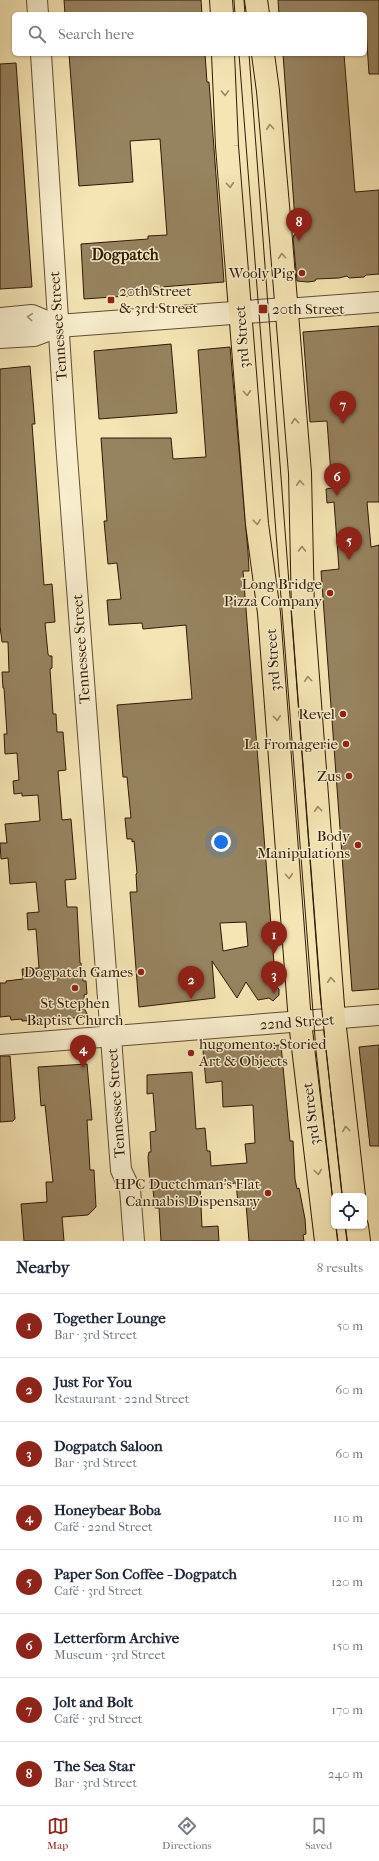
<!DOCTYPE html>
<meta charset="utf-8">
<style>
body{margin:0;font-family:"IM FELL French Canon",serif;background:#f6f6f7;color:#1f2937}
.controls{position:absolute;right:12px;bottom:12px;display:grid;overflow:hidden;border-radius:6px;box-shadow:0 1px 3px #0004}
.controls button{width:36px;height:36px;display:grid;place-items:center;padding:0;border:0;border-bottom:1px solid #e0e1e3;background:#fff;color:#1f2937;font:20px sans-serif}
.you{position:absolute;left:221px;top:842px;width:14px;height:14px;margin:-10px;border:3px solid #fff;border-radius:50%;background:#1a73e8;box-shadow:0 0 0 6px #1a73e833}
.badge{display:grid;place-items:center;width:26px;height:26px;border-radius:50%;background:#8f2418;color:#fff;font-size:13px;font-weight:700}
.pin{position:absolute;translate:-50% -33px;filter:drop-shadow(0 1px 2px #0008)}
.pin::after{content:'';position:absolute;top:21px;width:14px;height:12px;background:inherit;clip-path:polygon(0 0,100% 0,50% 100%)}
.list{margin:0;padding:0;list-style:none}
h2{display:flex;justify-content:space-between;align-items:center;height:52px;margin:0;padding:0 16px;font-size:17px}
h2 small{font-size:13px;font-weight:400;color:#747a83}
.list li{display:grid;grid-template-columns:26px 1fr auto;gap:12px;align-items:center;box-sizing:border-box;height:64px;padding:0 16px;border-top:1px solid #e0e1e3}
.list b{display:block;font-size:15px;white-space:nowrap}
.list p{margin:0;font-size:13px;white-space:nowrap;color:#747a83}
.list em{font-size:13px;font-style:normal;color:#747a83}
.icon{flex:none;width:22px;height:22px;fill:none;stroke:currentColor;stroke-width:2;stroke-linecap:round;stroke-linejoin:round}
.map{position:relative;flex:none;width:379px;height:1241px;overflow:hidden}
.search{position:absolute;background:#fff;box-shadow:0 1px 3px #0004;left:12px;right:12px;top:12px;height:44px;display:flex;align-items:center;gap:10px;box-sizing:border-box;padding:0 14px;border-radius:6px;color:#747a83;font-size:15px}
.sheet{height:564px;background:#fff}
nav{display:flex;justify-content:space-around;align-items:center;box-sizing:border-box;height:56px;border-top:1px solid #e0e1e3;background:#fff;font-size:11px;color:#747a83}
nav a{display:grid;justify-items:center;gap:2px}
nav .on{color:#8f2418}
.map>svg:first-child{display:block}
.building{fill:#978360;stroke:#311904;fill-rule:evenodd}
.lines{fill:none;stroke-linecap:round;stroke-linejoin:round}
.minor-casing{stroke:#624c30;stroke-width:22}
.tertiary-casing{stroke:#624c30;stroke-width:24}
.primary-casing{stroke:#311904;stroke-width:24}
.minor{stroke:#f8eece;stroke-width:20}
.tertiary{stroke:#f8eece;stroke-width:22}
.primary{stroke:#f5e5b4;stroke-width:22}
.tram{stroke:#311904;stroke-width:1}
.oneway{stroke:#9d8965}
.oneway2{stroke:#9e8e73}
.poi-dot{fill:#8f2418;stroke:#f8eece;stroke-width:1.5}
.labels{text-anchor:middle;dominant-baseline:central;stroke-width:3;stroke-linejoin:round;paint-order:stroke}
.poi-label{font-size:15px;fill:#311904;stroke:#f8eece;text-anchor:end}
.street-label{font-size:15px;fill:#311904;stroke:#f8eece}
.neighbourhood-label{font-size:16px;font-weight:bold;fill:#311904;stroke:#f8eece}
</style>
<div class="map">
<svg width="379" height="1241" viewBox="0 0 379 1241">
<rect width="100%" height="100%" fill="#f5e5b4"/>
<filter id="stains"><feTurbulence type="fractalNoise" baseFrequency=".005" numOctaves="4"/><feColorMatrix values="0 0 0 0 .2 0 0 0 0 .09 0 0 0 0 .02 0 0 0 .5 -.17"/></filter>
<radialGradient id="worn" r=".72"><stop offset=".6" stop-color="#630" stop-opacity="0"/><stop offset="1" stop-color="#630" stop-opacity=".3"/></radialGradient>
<g class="building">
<path d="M64,0H201L202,14H65Z"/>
<path d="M278,0H379V74H369L365,14H279Z"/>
<path d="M69,54H205L207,82H209L224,282L161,287L162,292H156V294L84,299L81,244L148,239V236L167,235L160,139L130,141L133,182L79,186Z"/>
<path d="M283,54H344L355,192L379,190V274L366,275L364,277L349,278L347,276L339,278L316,279L315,281L308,282L297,281L293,238L294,235L296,234Z"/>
<path d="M16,63L32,287L0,289V64Z"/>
<path d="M379,326V502H367L371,547L379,545V989L352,991L321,571L339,569L334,502L327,503L326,489L332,488L327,421L310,422L303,332Z"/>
<path d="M171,344L177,413L99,419L94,351Z"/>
<path d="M230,347L248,552L249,571H243L274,963L279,966L275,972L276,987L279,989V995L273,1001L269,998L258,1000L246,982L237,998L212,961L215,998L139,1007L130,892H137L136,874L137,873L134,841L132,842V839H127L125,818H131L127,777H123L117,705L192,699L186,625L143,629L142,623L109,625L107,600L121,599L117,563L108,564L104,521H107L101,438H171L173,459L206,457L198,350ZM246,922L248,946L223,951L220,923Z"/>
<path d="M30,366L35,424H32L44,585L52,584L55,622L45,623L48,654L49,656H52V668L50,669L53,714H56L57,732H63L66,770L58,771L62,820L71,819L76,879L65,880L67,907H77L80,963H81L83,981H86L87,994L84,995L85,1010L89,1017L22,1021V1019L11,1020L10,1016L0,1017V983H6V981L23,979L22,969L39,968L36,929L28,930L27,913L39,912L36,882L10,884L8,858L1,859L0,843H7L5,824L40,821L38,795L22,796V793L14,794L13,781L19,780L17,753L5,754L4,734H7L4,688H3L2,672H9L8,642H2L0,626V369Z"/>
<path d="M281,1045L290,1141H293L295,1179L297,1189L299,1188L305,1219L306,1234L303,1235L304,1241H249L246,1204H238L236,1183L200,1186L202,1227L218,1226L219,1241H161L159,1208H155L153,1190L150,1184L148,1157L149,1152H151L150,1132L156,1131L153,1093L147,1094V1075L192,1072L196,1129L205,1128L207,1151H210L211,1166L247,1163L245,1144L255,1143L253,1105L223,1107L222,1081L206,1083L203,1050Z"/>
<path d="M379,1045V1146H370L359,1047Z"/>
<path d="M0,1056H10L15,1119L13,1121L0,1122Z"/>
<path d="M87,1064L92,1120H87L90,1170H94L96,1207L88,1215L62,1217L64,1241H24L21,1204L47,1202L46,1182H53L45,1105L41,1106L38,1067Z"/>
</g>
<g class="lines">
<defs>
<g id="minor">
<path d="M37,0L38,14"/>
<path d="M41,54L66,443L121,1170L130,1189L134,1241"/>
<path d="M286,309L379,302"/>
<path d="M0,318L32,315L58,326"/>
<path d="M0,1045L379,1015"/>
</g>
<path id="tertiary" d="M0,337L34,335L58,326L286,309"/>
<g id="primary">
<path d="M221,0L222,14"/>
<path d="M256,0L258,14"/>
<path d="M223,54L227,146L257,524L269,613L300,1022L326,1241"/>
<path d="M263,54L268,91L281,240L300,473L303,612L334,1019L354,1196"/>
<path d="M357,1226L359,1241"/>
</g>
</defs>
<use href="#minor" class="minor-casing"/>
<use href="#tertiary" class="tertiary-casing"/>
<use href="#primary" class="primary-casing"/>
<use href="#minor" class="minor"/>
<use href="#tertiary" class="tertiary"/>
<use href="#primary" class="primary"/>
<g class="tram">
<path d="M234,0L235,14"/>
<path d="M244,0L245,14"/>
<path d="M239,54L316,1051L334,1210"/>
<path d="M249,54L320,993L342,1196"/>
<path d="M336,1226L338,1241"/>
<path d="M345,1226L347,1241"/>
</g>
</g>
<defs><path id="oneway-chevron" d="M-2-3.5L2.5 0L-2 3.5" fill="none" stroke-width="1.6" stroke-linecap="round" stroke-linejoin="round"/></defs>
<g class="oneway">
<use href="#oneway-chevron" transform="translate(225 93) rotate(88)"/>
<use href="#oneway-chevron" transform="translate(270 127) rotate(-95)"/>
<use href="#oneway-chevron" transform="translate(230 185) rotate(86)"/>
<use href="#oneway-chevron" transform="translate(282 256) rotate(-94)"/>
<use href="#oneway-chevron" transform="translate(247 393) rotate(86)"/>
<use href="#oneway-chevron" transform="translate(295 421) rotate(-94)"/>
<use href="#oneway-chevron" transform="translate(300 483) rotate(-94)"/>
<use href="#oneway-chevron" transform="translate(257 522) rotate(84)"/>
<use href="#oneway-chevron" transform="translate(302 549) rotate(-90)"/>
<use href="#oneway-chevron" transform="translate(308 679) rotate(-94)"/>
<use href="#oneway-chevron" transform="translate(277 718) rotate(86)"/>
<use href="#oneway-chevron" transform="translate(318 809) rotate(-94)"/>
<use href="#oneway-chevron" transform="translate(289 876) rotate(86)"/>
<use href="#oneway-chevron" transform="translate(331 980) rotate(-94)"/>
<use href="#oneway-chevron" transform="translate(346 1129) rotate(-97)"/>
<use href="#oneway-chevron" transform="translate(318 1172) rotate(83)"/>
</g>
<use class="oneway2" href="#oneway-chevron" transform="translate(30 317) rotate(-175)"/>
<g class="poi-dot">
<circle cx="302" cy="273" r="4"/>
<rect x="107" y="296" width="8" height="8" rx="2"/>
<rect x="258" y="304" width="10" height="10" rx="2"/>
<circle cx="330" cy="593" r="4"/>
<circle cx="343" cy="714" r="4"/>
<circle cx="346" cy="744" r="4"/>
<circle cx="349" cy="776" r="4"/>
<circle cx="358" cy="845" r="4"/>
<circle cx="141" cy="972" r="4"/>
<circle cx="75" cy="988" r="4"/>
<circle cx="191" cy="1053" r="4"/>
<circle cx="268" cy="1193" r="4"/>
</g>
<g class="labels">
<g class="poi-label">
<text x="294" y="273">Wooly Pig</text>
<text x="119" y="291" text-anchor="start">20th Street<tspan x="119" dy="17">&amp; 3rd Street</tspan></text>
<text x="272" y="309" text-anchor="start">20th Street</text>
<text x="322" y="584">Long Bridge<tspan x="322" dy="17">Pizza Company</tspan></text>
<text x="335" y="714">Revel</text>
<text x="338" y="744">La Fromagerie</text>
<text x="341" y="776">Zus</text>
<text x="350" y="836">Body<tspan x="350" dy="17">Manipulations</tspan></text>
<text x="133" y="972">Dogpatch Games</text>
<text x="75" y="1003" text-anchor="middle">St Stephen<tspan x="75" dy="17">Baptist Church</tspan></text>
<text x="199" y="1044" text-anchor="start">hugomento: Storied<tspan x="199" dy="17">Art &amp; Objects</tspan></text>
<text x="260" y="1184">HPC Ductchman's Flat<tspan x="260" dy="17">Cannabis Dispensary</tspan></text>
</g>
<g class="street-label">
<text transform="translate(58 326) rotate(-94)">Tennessee Street</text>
<text transform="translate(242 337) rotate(-94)">3rd Street</text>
<text transform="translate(81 649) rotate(-94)">Tennessee Street</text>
<text transform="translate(273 660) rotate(-94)">3rd Street</text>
<text transform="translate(297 1022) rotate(-4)">22nd Street</text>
<text transform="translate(116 1103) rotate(-94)">Tennessee Street</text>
<text transform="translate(311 1114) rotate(-97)">3rd Street</text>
</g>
<g class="neighbourhood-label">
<text x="125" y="254">Dogpatch</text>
</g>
</g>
<rect width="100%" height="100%" filter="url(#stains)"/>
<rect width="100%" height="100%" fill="url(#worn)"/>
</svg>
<div class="controls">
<button><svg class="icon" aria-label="locate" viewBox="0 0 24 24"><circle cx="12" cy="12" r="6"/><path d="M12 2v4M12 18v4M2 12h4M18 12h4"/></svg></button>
</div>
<div class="you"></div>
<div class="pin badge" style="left:274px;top:954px">1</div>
<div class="pin badge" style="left:191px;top:999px">2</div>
<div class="pin badge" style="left:274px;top:994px">3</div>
<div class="pin badge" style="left:83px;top:1068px">4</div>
<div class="pin badge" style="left:349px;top:560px">5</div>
<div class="pin badge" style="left:337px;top:496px">6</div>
<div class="pin badge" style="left:343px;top:424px">7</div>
<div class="pin badge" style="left:299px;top:241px">8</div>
<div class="search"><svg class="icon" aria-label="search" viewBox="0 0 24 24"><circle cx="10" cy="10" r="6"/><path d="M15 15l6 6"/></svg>Search here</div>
</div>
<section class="sheet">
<h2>Nearby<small>8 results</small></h2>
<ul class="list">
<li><span class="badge">1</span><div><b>Together Lounge</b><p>Bar · 3rd Street</p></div><em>50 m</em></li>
<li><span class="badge">2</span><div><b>Just For You</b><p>Restaurant · 22nd Street</p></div><em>60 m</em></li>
<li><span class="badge">3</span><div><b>Dogpatch Saloon</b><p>Bar · 3rd Street</p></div><em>60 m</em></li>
<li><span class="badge">4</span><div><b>Honeybear Boba</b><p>Café · 22nd Street</p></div><em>110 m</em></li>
<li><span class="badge">5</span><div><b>Paper Son Coffee - Dogpatch</b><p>Café · 3rd Street</p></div><em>120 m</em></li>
<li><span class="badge">6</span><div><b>Letterform Archive</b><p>Museum · 3rd Street</p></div><em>150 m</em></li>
<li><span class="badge">7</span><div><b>Jolt and Bolt</b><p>Café · 3rd Street</p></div><em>170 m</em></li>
<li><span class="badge">8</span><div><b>The Sea Star</b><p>Bar · 3rd Street</p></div><em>240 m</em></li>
</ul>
</section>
<nav>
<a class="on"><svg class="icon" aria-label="map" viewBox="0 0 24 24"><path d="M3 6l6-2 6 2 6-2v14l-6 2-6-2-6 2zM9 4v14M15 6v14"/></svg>Map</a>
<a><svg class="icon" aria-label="directions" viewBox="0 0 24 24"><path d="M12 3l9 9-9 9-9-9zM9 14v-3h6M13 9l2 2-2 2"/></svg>Directions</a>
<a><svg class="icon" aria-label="saved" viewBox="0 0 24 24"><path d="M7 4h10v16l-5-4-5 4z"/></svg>Saved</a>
</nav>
